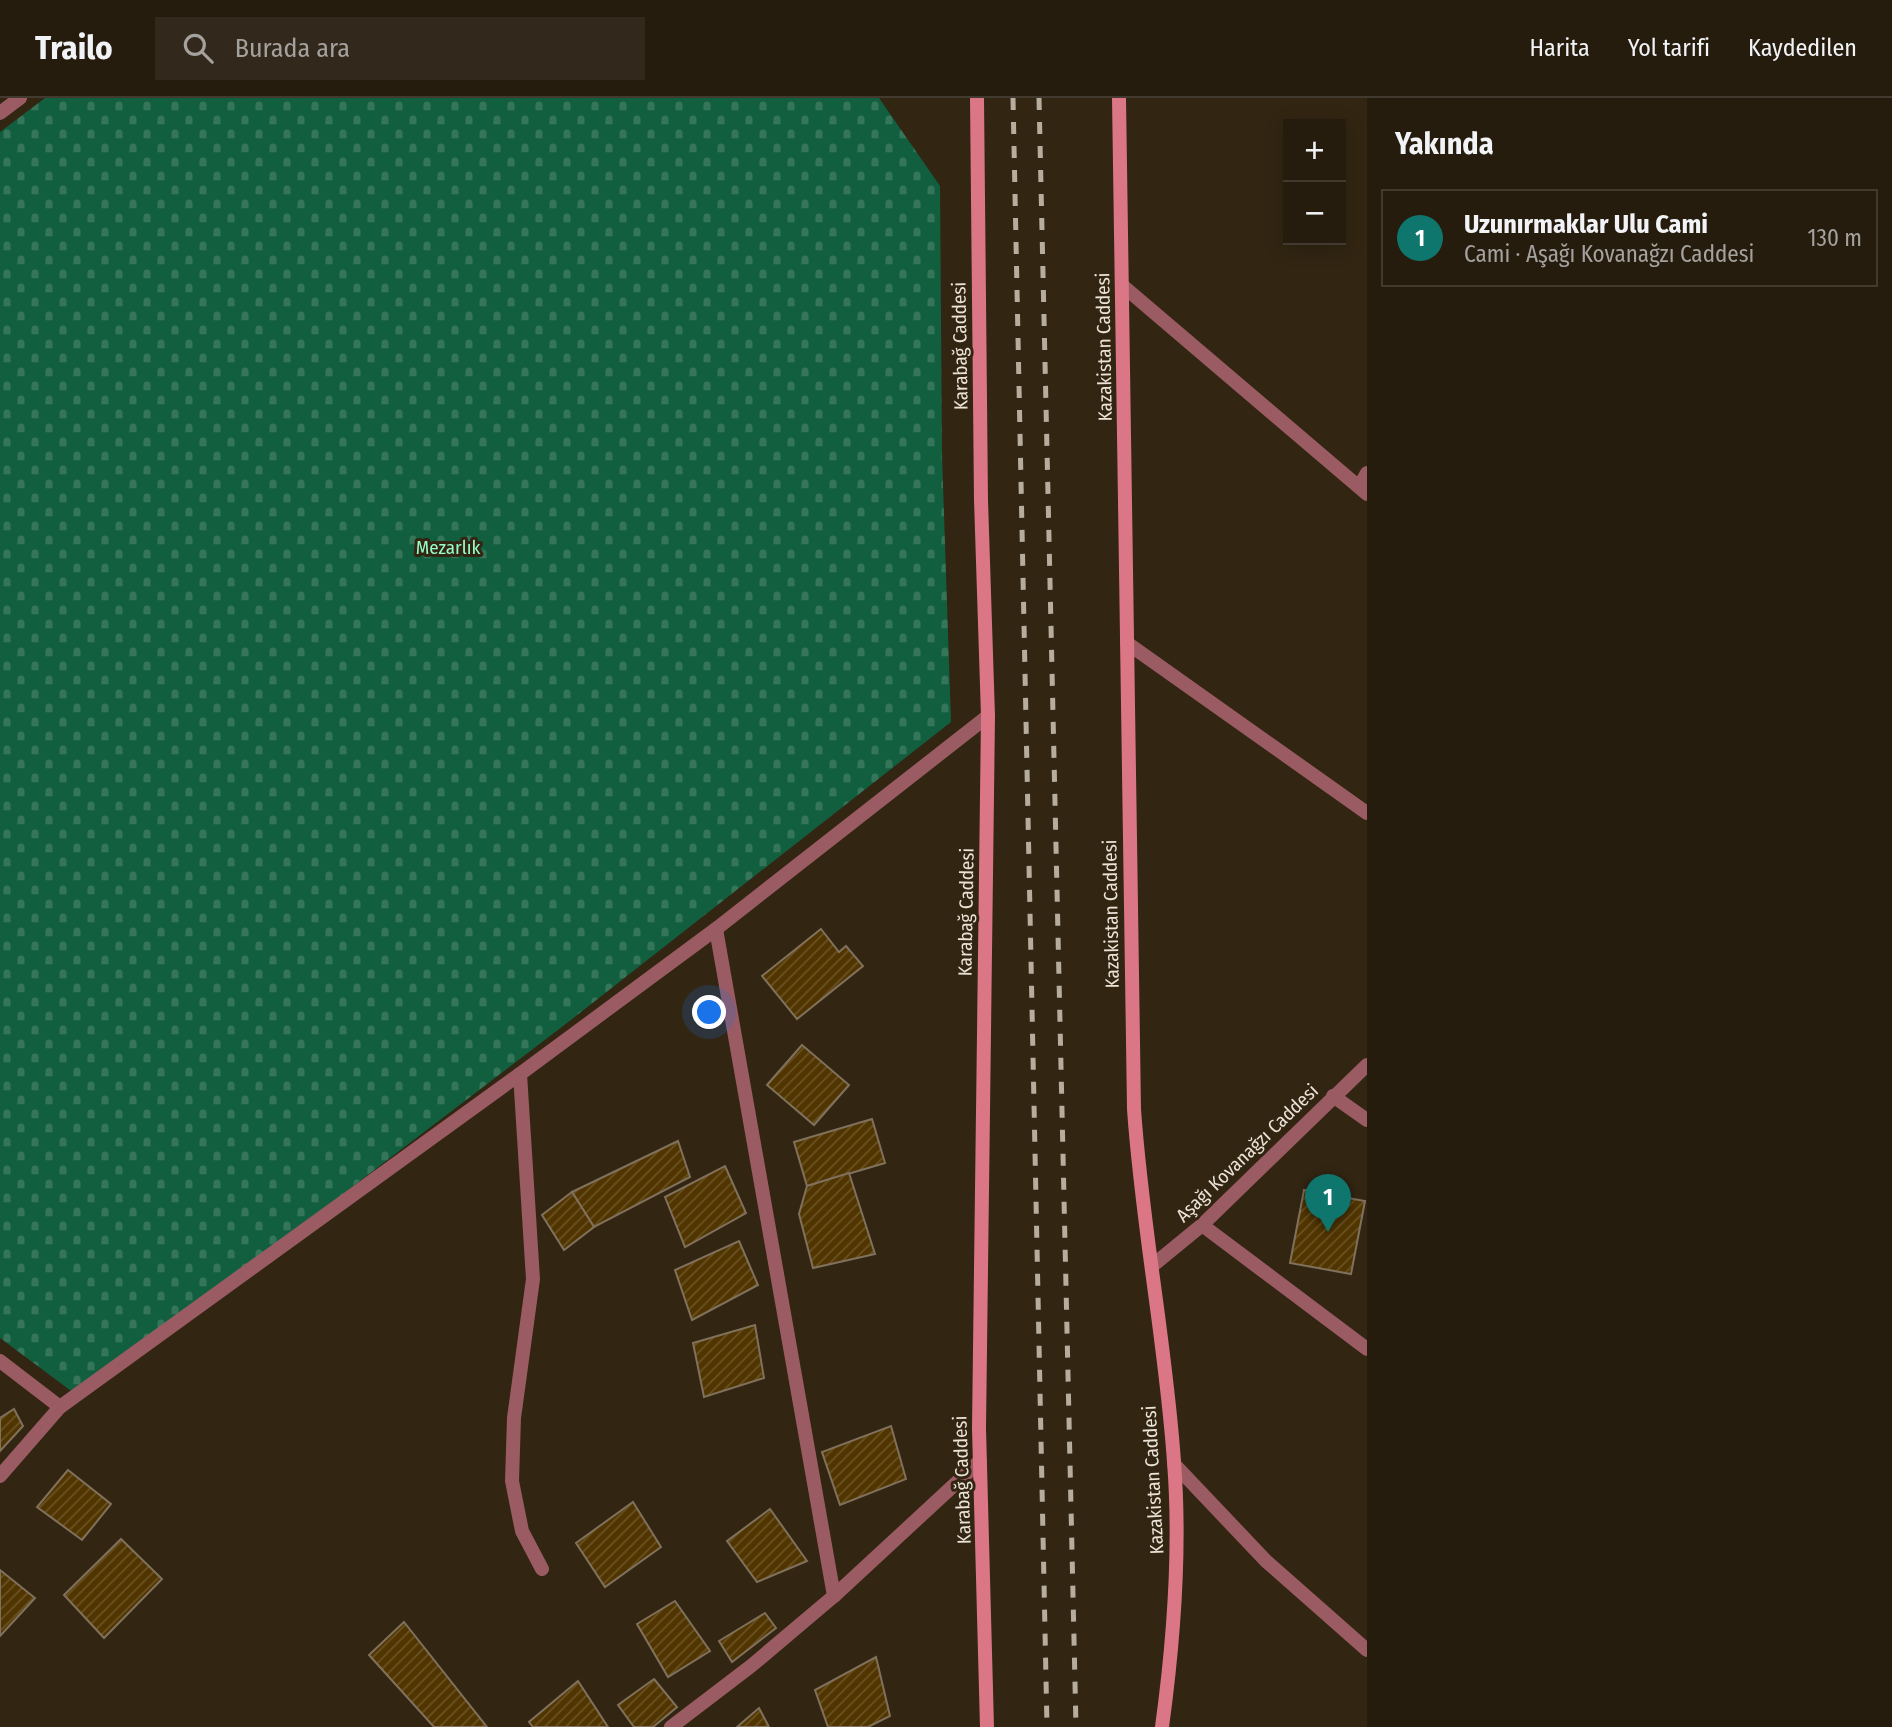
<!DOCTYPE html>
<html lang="tr">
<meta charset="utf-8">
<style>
body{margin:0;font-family:"Fira Sans Condensed",sans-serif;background:#32291c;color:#f1f3f6}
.controls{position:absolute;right:21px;top:21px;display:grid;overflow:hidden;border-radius:0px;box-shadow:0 4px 18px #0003}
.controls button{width:63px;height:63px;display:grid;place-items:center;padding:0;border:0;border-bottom:2px solid #423a2e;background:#261c0e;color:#f1f3f6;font:35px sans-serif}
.you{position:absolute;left:710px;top:915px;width:24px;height:24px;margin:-18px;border:5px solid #fff;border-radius:50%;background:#1a73e8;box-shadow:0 0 0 10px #1a73e833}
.badge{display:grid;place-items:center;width:46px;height:46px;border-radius:50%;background:#0f766e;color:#fff;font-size:23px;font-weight:700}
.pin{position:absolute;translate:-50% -58px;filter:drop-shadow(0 2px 4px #0008)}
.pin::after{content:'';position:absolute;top:37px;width:24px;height:21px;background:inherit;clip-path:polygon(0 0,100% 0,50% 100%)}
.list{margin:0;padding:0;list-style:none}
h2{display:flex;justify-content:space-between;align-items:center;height:91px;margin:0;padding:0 28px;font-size:30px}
h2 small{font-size:23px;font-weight:400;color:#a4a19e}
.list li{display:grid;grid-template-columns:46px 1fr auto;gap:21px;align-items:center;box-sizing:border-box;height:98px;margin:0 14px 14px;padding:0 14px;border:2px solid #423a2e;border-radius:0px}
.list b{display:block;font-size:26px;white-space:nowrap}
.list p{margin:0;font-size:23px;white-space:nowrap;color:#a4a19e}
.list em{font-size:23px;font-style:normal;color:#a4a19e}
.icon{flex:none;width:38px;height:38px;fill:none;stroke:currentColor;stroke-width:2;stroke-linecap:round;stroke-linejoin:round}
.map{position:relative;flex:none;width:1367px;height:1629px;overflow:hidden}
header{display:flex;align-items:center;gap:42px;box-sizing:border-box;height:98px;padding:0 35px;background:#261c0e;border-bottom:2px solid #423a2e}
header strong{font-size:33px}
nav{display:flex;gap:38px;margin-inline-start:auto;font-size:24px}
.search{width:490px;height:63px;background:#32291c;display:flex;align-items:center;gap:18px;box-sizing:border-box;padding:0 24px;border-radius:0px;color:#a4a19e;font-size:26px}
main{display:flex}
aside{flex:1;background:#261c0e}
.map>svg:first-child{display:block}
.cemetery{fill:url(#cemetery-stones)}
.building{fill:url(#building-hatch);stroke:#80715c;stroke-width:2}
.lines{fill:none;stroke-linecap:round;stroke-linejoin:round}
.minor{stroke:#9a5b63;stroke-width:14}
.tertiary{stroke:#9a5b63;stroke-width:14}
.secondary{stroke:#da7685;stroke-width:14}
.rail{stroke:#b6ad9f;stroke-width:5;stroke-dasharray:12 12;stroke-linecap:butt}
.labels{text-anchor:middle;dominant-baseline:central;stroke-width:6;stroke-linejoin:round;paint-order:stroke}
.street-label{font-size:19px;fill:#ebe3d7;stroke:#322512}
.park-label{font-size:19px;fill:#94fdc8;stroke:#322512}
</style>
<header>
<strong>Trailo</strong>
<div class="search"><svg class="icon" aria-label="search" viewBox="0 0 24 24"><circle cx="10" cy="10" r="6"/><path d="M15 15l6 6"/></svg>Burada ara</div>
<nav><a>Harita</a><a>Yol tarifi</a><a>Kaydedilen</a></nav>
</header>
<main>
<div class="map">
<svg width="1367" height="1629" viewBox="0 0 1367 1629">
<defs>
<pattern id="cemetery-stones" width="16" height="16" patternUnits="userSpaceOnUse" patternTransform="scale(1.75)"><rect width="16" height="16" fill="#125f40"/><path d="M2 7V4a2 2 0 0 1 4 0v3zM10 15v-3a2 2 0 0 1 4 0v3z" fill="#35765b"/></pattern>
<pattern id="building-hatch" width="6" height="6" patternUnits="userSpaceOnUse" patternTransform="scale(1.75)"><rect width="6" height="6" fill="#513500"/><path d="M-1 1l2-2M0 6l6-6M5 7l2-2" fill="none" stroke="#6a5224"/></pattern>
</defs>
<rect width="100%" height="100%" fill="#322512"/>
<path class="cemetery" d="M45,0H879L940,88L942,357L951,624L567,925L78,1298L0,1240V34Z"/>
<g class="building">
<path d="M821,831L839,854L846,848L863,868L797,921L762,878Z"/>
<path d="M802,947L849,987L814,1027L767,987Z"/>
<path d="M872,1021L885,1065L807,1088L794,1044Z"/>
<path d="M678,1043L690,1079L594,1129L572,1094Z"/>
<path d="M725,1068L746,1115L685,1149L665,1099Z"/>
<path d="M849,1075L875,1156L813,1170L799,1116L807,1088Z"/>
<path d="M1304,1092L1365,1103L1351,1176L1290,1165Z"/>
<path d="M572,1094L594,1129L564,1152L542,1117Z"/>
<path d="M739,1143L758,1187L692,1222L675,1172Z"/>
<path d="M755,1227L764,1280L704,1299L693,1245Z"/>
<path d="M14,1311L23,1328L0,1353V1320Z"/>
<path d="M891,1328L906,1381L840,1407L822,1354Z"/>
<path d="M68,1372L111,1406L82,1442L37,1409Z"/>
<path d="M633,1404L661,1449L605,1489L576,1445Z"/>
<path d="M770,1411L807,1463L757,1484L727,1443Z"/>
<path d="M121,1441L162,1481L104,1540L64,1497Z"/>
<path d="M0,1472L35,1500L0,1538Z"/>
<path d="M675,1503L710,1553L668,1579L637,1526Z"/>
<path d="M765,1515L776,1530L732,1564L719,1543Z"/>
<path d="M404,1524L487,1629H434L369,1557Z"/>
<path d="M876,1559L890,1618L868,1629H828L815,1592Z"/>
<path d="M654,1581L677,1609L653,1629H634L618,1607Z"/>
<path d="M578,1583L608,1629H533L529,1624Z"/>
<path d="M759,1610L769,1629H737Z"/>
</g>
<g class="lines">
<g class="minor">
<path d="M0,15L20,0"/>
<path d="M1123,188L1367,396"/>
<path d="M1359,389L1367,375"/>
<path d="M1127,545L1367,715"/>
<path d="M716,831L834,1498"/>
<path d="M520,976L533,1181L514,1320L512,1383L522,1433L542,1471"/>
<path d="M1333,998L1367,1022"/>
<path d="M1202,1127L1367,1251"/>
<path d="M0,1263L60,1309"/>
<path d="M1174,1366L1266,1463L1367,1552"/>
<path d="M0,1378L60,1309L520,976L716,831L988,618"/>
<path d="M671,1629L751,1568L834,1498L980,1363"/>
</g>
<path class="tertiary" d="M1152,1168L1202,1127L1367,967"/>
<g class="secondary">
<path d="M977,0L981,402L988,618L979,1330L987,1629"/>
<path d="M1119,0L1134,1011C1142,1129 1166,1246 1174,1364C1181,1453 1174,1541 1162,1629"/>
</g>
<g class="rail">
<path d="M1013,0L1047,1629"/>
<path d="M1039,0L1076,1629"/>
</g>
</g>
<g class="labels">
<g class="street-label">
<text transform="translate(960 248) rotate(-91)">Karabağ Caddesi</text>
<text transform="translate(1104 249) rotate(-91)">Kazakistan Caddesi</text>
<text transform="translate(966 814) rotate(-89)">Karabağ Caddesi</text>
<text transform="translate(1111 816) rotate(-91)">Kazakistan Caddesi</text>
<text transform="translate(1247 1055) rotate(-44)">Aşağı Kovanağzı Caddesi</text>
<text transform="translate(962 1382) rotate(-92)">Karabağ Caddesi</text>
<text transform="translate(1153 1382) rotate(-93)">Kazakistan Caddesi</text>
</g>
<g class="park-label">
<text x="448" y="449">Mezarlık</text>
</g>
</g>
</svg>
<div class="controls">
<button>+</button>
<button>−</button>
</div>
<div class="you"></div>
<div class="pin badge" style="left:1328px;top:1134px">1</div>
</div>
<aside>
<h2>Yakında<small></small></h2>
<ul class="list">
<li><span class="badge">1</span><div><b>Uzunırmaklar Ulu Cami</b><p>Cami · Aşağı Kovanağzı Caddesi</p></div><em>130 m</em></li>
</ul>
</aside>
</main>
